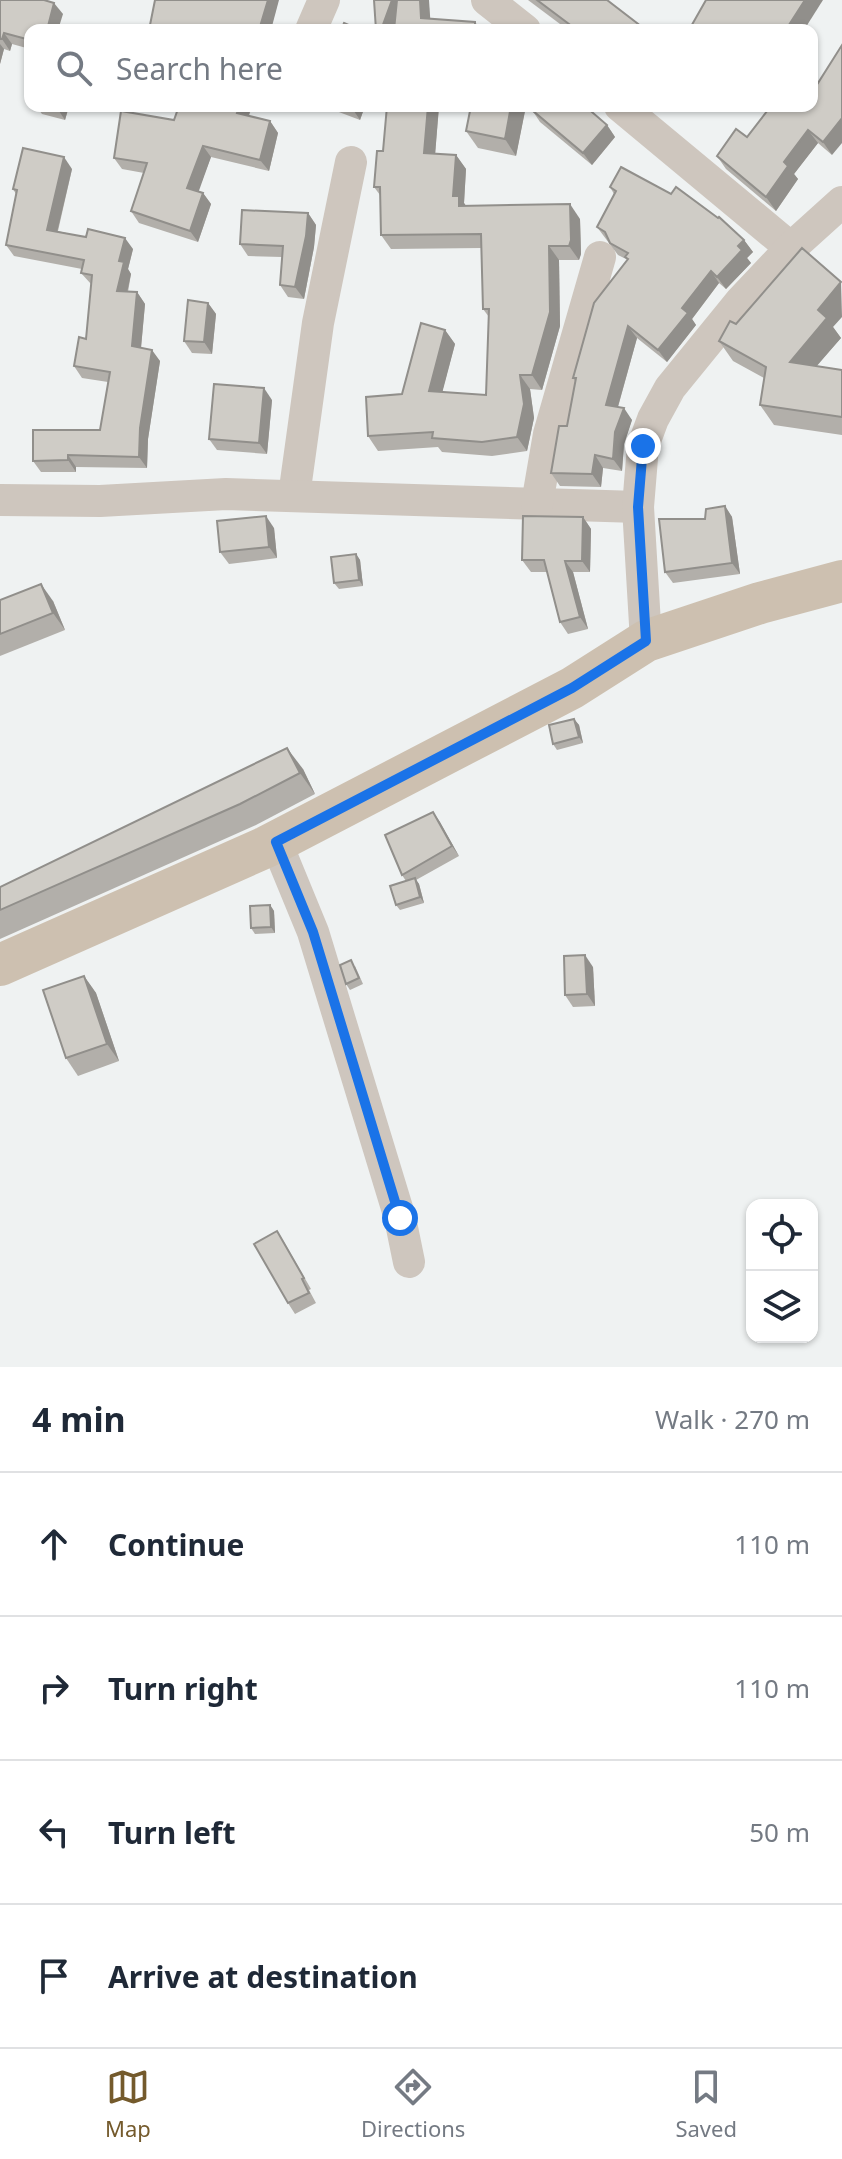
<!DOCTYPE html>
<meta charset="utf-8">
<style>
body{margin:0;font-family:"Noto Sans",sans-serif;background:#f6f6f7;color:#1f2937}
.controls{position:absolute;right:24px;bottom:24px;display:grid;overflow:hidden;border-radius:16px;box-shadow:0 2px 6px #0004}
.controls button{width:72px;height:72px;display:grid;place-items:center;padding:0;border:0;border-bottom:2px solid #e0e1e3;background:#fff;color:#1f2937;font:40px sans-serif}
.stop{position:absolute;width:24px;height:24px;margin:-18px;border:6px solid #1a73e8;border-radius:50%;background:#fff}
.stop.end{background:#1a73e8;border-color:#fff;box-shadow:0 2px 8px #0008}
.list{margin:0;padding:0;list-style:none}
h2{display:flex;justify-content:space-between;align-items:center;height:104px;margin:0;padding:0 32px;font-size:34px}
h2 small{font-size:26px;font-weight:400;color:#747a83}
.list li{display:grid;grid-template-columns:52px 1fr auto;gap:24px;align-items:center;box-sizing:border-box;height:144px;padding:0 32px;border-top:2px solid #e0e1e3}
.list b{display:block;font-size:30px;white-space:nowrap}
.list em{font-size:26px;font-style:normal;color:#747a83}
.icon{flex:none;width:44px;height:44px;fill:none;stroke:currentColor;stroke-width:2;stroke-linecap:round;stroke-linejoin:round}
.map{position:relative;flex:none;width:842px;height:1367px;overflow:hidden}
.search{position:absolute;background:#fff;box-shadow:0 2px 6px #0004;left:24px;right:24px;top:24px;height:88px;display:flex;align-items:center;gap:20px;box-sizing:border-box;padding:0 28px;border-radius:16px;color:#747a83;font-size:30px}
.sheet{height:680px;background:#fff}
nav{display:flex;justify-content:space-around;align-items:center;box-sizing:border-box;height:112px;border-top:2px solid #e0e1e3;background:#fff;font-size:22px;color:#747a83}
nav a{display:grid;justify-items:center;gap:4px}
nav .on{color:#745a2c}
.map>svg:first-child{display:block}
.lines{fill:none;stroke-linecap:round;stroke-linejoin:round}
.minor{stroke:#cec6be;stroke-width:32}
.major{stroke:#cdc0b0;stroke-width:42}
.wall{fill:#b2afaa}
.shaded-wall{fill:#918f8b}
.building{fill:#cfccc6;stroke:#918f8b;stroke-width:2}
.route{stroke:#1a73e8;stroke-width:10}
</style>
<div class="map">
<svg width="842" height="1367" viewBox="0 0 842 1367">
<rect width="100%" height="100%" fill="#eff2f2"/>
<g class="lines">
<g class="minor">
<path d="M487,0L525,30"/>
<path d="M311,30L324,0"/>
<path d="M620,106L791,248"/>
<path d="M294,496L318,323L351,162"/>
<path d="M0,500L100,501L226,494L638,507"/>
<path d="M537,504L549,434L600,257"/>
<path d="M646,641L638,507L643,446L653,419L670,388L740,302L791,248L842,202"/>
<path d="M276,842L313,932L400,1218L409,1262"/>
</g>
<path class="major" d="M0,965L266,847L572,688L646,641L760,603L842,581"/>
</g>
<g class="wall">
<path d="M0,0L63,14L30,30V49L12,44L10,51L4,49L0,64Z"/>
<path d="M528,0H607L646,30H568Z"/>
<path d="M36,106H69L65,120L42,114Z"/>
<path d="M179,106H252L249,116L270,121L278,133L269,171L211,157L198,191L203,193L211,204L198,242L139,223L131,211L144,173L122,169L114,158L174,120Z"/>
<path d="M323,106H365L360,120Z"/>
<path d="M387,106H439L435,154L456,155L466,169L464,203L466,206L580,219L581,254L579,260H559L560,326L542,390L530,389L534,418L527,451L492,456L442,452L438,447L378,451L368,436L402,394L445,330L455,344L442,392L486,395L489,317L483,309L481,248L391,249L381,235L380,195L374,187L383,151Z"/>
<path d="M471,106H526L516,156L478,148L466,131Z"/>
<path d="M812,106L832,155L818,143L794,174L798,179L776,211L726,169L717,156L747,137Z"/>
<path d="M532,110L607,125L615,137L592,165L540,122Z"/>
<path d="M72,169L58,231L133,249L128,269L131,274L128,292H137L145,304L141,348L160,361L148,439L147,468L76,467V472H41L33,461L100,430L108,382L82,378L74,366L86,339L91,284L81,273L82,269L14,256L6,245L16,194L13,189Z"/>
<path d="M610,187L744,240L753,252L747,258L751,263L726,289L719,283L692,319L696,325L667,362L637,338L618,407L632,420L624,444L622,471L603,468L601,487L560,486L551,473L567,426L576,383L573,378L628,260L618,255L597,227L614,194Z"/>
<path d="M308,213L316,225L314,247L304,299L288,297L280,285L282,257L248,256L240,244Z"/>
<path d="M208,303L216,314L212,354L192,353L184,341Z"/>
<path d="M736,324L833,327L841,338L816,366L842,370V435L774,425L760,405L764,378L733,361L719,341Z"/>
<path d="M272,400L267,454L217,450L209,439Z"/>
<path d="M725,506L732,517L740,574L673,583L665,572L705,519Z"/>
<path d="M583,517L591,529L590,572H573L588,629L568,634L560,622L547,572H531L522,560Z"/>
<path d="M274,528L277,558L229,564L220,552Z"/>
<path d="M356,554L360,560L363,586L339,589L334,583Z"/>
<path d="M0,600L53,601L65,630L0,656Z"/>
<path d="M574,719L579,725L583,743L557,750L553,744Z"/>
<path d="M303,769L315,794L256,825L0,939V887Z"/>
<path d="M433,812L459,856L416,880L419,884L424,903L400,910L396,905L406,881L402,875Z"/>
<path d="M270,905L274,911L275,933L255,934L251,928Z"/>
<path d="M355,966L363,984L350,990L346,984Z"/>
<path d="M593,967L595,1006L573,1007L565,995Z"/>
<path d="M84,976L96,993L119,1061L78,1076L66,1058Z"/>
<path d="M277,1231L284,1242L311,1289L309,1290L316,1303L295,1314L288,1303Z"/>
</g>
<g class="shaded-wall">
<path d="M268,0H279L271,30H259Z"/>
<path d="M392,0H404L393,30H381Z"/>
<path d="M420,0H429L431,30L421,18Z"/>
<path d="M805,0H823L804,30H788L787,28Z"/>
<path d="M54,3L63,14L58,30H47Z"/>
<path d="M475,22L481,30H475Z"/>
<path d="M4,33L12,44L10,51L2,39Z"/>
<path d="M0,44L4,49L0,64Z"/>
<path d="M58,106H69L65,120L57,108Z"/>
<path d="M240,106H252L245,125L237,113Z"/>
<path d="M353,106H365L360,120L352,108Z"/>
<path d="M428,106H439L434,168L424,153Z"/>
<path d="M511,106H526L516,156L505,139Z"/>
<path d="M842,118V143L832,155L823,142Z"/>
<path d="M270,121L278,133L269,171L260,160Z"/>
<path d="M607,125L615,137L592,165L583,153Z"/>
<path d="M808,130L818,143L794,174L798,179L776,211L766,197L784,162Z"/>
<path d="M203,146L211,157L196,199L187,188Z"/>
<path d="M456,155L466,169L464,203L469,210L459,206L453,196Z"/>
<path d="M64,157L72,169L55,241L47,230Z"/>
<path d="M203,193L211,204L198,242L190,231Z"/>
<path d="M570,204L580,219L581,254L579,260L569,246Z"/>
<path d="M308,213L316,225L314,247L304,299L295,287Z"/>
<path d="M125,238L133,249L128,269L131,274L125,302L117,291L119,261Z"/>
<path d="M744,240L753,252L747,258L751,263L726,289L717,277L738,246Z"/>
<path d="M549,246L559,260L560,326L542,390L532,375Z"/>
<path d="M711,271L719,283L692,319L696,325L667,362L658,350L682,308Z"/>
<path d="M841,282L842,317L833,327L841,338L803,382L790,362L818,310Z"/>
<path d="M137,292L145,304L140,358L132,346Z"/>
<path d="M208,303L216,314L212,354L204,342Z"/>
<path d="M628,326L637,338L615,417L606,405Z"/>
<path d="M445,330L455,344L439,405L429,391Z"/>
<path d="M152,350L160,361L148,439L147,468L139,457L140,428Z"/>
<path d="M520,375L530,389L534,418L527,451L517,437Z"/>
<path d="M264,388L272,400L267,454L259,443Z"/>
<path d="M624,408L632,420L624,444L622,471L613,459L615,432Z"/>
<path d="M68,455L76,467V472L68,460Z"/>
<path d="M595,455L603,468L601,487L592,474Z"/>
<path d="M725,506L732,517L740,574L732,563Z"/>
<path d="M266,516L274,528L277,558L269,547Z"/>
<path d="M583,517L591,529L590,572L582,561Z"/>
<path d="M356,554L360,560L363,586L359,580Z"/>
<path d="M565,561L573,572L588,629L580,617Z"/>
<path d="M41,584L53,601L65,630L53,613Z"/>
<path d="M574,719L579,725L583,743L579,737Z"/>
<path d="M287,748L303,769L315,794L300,773Z"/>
<path d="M433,812L440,822L459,856L452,846Z"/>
<path d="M415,878L419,884L424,903L420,897Z"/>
<path d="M270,905L274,911L275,933L271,927Z"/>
<path d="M585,955L593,967L595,1006L587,994Z"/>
<path d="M84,976L96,993L119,1061L107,1044Z"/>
</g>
<g class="building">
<path d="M0,0H44L54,3L47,30H30V40L4,33L2,39H0Z"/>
<path d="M155,0H268L259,30H149Z"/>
<path d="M374,0H392L381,30H376Z"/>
<path d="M397,0H420L421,18L475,22V30H394Z"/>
<path d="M537,0H607L646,30H577Z"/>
<path d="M706,0H805L787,28L790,30H689Z"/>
<path d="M344,23L360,30H341Z"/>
<path d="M842,45V118L823,142L808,130L784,162L788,166L766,197L717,156L736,129L747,137L771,106H812V79L818,83Z"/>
<path d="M179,106H240L237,113L270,121L260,160L203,146L187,188L203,193L190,231L131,211L147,163L114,158L121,111L174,120Z"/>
<path d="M387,106H428L424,153L456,155L453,196H459V206L570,204L571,240L569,246H549L550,312L532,375H520L524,404L517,437L482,442L432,438L433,432L368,436L366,397L402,394L421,323L445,330L429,391L486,395L489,309H483L481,234L381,235L380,187H374L377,151H383Z"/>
<path d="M471,106H511L505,139L466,131Z"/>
<path d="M535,106H585L607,125L583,153L532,110Z"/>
<path d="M23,148L64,157L47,230L86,237L88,229L125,238L119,261L124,262L117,291L137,292L132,346L152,350L140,428L139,457L68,455V460L33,461V430H100L110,372L74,366L79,337L86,339L92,275L81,273L84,260L6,245L17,190L13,189Z"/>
<path d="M621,167L671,194L676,187L718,218L719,217L744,240L738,246L742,250L717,277L711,271L682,308L688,313L658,350L628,326L606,405L624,408L615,432L613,459L595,455L592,474L551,473L559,426H567L576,378H573L594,303L628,259L625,257L628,253L610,243L605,232L597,227L616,191L610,187Z"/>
<path d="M242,210L308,213L306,236L295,287L280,285L283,246L240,244Z"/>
<path d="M802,248L841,282L818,310L827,318L790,362L842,370V417L760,405L766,367L719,341L730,321L736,324Z"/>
<path d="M188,300L208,303L204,342L184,341Z"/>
<path d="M214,384L264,388L259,443L209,439Z"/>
<path d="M725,506L732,563L665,572L659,519H705L706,509Z"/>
<path d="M266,516L269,547L220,552L217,521Z"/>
<path d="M523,516L583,517L582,561H565L580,617L560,622L544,560H522Z"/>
<path d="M356,554L359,580L334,583L331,557Z"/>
<path d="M41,584L53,613L0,634V600Z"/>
<path d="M574,719L579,737L553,744L549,725Z"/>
<path d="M287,748L300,773L240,804L0,910V887Z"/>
<path d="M433,812L452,846L402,875L385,835Z"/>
<path d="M415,878L420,897L396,905L390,886Z"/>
<path d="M270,905L271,927L251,928L250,906Z"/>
<path d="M585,955L587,994L565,995L564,956Z"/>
<path d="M351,960L359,978L346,984L340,965Z"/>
<path d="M84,976L107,1044L66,1058L43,990Z"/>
<path d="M277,1231L304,1278L302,1279L309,1293L288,1303L254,1244Z"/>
</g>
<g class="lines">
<path class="route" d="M400,1218L313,932L276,842L572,688L646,641L638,507L643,446"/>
</g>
</svg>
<div class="controls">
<button><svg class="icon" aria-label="locate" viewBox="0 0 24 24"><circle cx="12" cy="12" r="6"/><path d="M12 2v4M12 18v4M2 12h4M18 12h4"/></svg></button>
<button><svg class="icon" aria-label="layers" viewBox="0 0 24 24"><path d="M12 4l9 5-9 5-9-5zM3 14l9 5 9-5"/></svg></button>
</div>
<div class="stop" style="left:400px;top:1218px"></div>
<div class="stop end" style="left:643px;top:446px"></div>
<div class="search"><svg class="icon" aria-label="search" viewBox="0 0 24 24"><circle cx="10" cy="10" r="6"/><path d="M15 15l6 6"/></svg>Search here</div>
</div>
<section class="sheet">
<h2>4 min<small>Walk · 270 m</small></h2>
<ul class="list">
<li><svg class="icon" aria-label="ahead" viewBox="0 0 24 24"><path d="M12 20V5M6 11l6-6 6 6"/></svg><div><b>Continue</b></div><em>110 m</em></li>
<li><svg class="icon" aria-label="right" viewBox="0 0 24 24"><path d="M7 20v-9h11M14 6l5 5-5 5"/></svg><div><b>Turn right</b></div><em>110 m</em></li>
<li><svg class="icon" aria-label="left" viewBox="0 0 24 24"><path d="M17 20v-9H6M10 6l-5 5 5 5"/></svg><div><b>Turn left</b></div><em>50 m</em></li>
<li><svg class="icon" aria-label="arrive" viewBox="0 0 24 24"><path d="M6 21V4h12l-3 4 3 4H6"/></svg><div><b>Arrive at destination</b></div></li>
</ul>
</section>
<nav>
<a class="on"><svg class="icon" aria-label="map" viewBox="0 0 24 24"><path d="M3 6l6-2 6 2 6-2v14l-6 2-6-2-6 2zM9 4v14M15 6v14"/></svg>Map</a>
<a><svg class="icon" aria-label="directions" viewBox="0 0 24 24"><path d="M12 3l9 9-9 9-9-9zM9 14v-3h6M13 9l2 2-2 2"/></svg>Directions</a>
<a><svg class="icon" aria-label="saved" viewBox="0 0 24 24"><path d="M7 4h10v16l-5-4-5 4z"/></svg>Saved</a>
</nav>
